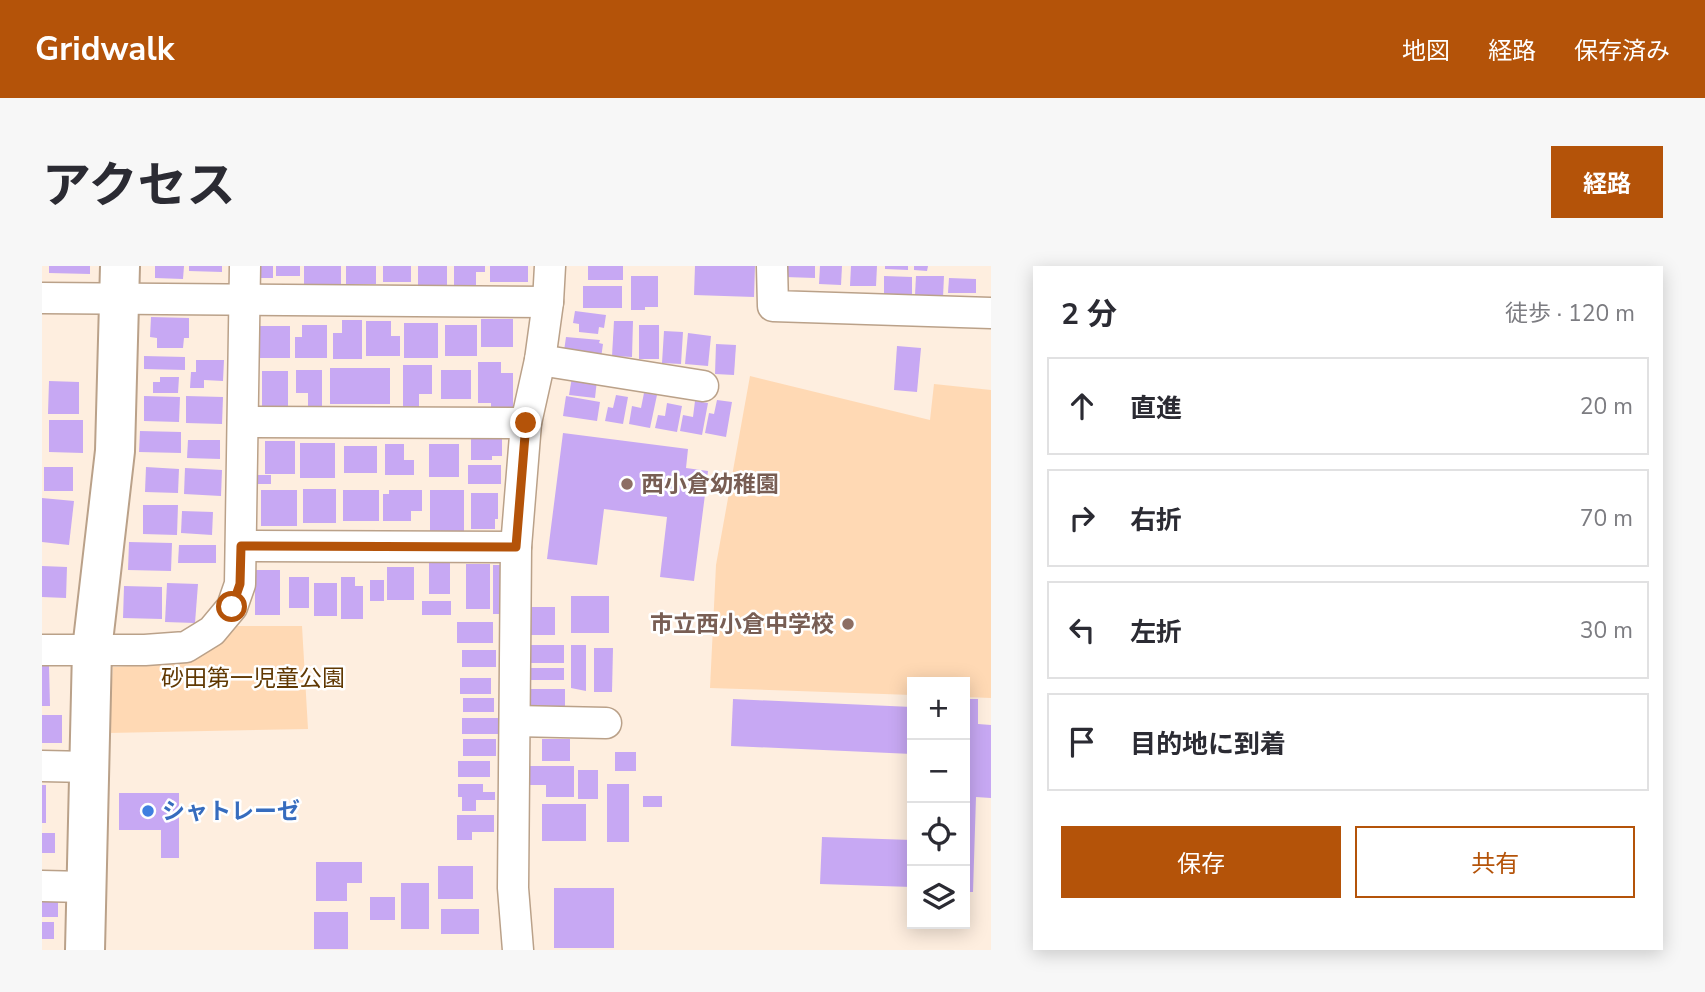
<!DOCTYPE html>
<html lang="ja">
<meta charset="utf-8">
<style>
body{margin:0;font-family:"Nunito Sans","Noto Sans JP",sans-serif;background:#f7f7f7;color:#2b2b33}
.controls{position:absolute;right:21px;bottom:21px;display:grid;overflow:hidden;border-radius:0px;box-shadow:0 4px 18px #0003}
.controls button{width:63px;height:63px;display:grid;place-items:center;padding:0;border:0;border-bottom:2px solid #e1e1e2;background:#fff;color:#2b2b33;font:35px sans-serif}
.stop{position:absolute;width:21px;height:21px;margin:-16px;border:5px solid #b45309;border-radius:50%;background:#fff}
.stop.end{background:#b45309;border-color:#fff;box-shadow:0 2px 7px #0008}
.list{margin:0;padding:0;list-style:none}
h2{display:flex;justify-content:space-between;align-items:center;height:91px;margin:0;padding:0 28px;font-size:30px}
h2 small{font-size:23px;font-weight:400;color:#7c7c81}
.list li{display:grid;grid-template-columns:46px 1fr auto;gap:21px;align-items:center;box-sizing:border-box;height:98px;margin:0 14px 14px;padding:0 14px;border:2px solid #e1e1e2;border-radius:0px}
.list b{display:block;font-size:26px;white-space:nowrap}
.list em{font-size:23px;font-style:normal;color:#7c7c81}
.actions{display:flex;gap:14px;padding:21px 28px}
.actions a{flex:1;padding:16px 0;border:2px solid #b45309;border-radius:0px;text-align:center;font-size:24px;color:#b45309}
.actions .main{background:#b45309;color:#fff}
.icon{flex:none;width:38px;height:38px;fill:none;stroke:currentColor;stroke-width:2;stroke-linecap:round;stroke-linejoin:round}
.map{position:relative;flex:none;width:949px;height:684px;overflow:hidden;border-radius:0px}
header{display:flex;align-items:center;gap:42px;box-sizing:border-box;height:98px;padding:0 35px;background:#b45309;color:#fff}
header strong{font-size:33px}
nav{display:flex;gap:38px;margin-inline-start:auto;font-size:24px}
.intro{display:flex;align-items:center;justify-content:space-between;box-sizing:border-box;height:168px;padding:0 42px}
h1{margin:0;font-size:49px}
.button{padding:18px 32px;border-radius:0px;background:#b45309;color:#fff;font-size:24px;font-weight:700}
main{display:flex;gap:42px;padding:0 42px}
aside{flex:1;background:#fff;border-radius:0px;box-shadow:0 4px 18px #0003}
.map>svg:first-child{display:block}
.green{fill:#ffd9b4}
.building{fill:#c7a8f3}
.lines{fill:none;stroke-linecap:round;stroke-linejoin:round}
.street-casing{stroke:#baa189;stroke-width:33}
.secondary-casing{stroke:#baa189;stroke-width:42}
.street{stroke:#fff;stroke-width:30}
.secondary{stroke:#fff;stroke-width:38}
.route{stroke:#b45309;stroke-width:9}
.education-dot{fill:#8d6e63;stroke:#fff;stroke-width:2.5}
.shop-dot{fill:#3f7fe0;stroke:#fff;stroke-width:2.5}
.labels{text-anchor:middle;dominant-baseline:central;stroke-width:5;stroke-linejoin:round;paint-order:stroke}
.education-label{font-size:23px;font-weight:bold;fill:#785e54;stroke:#fff;text-anchor:start}
.park-label{font-size:23px;fill:#603802;stroke:#fff}
.shop-label{font-size:23px;font-weight:bold;fill:#366cbe;stroke:#fff;text-anchor:start}
</style>
<header>
<strong>Gridwalk</strong>
<nav><a>地図</a><a>経路</a><a>保存済み</a></nav>
</header>
<div class="intro"><h1>アクセス</h1><a class="button">経路</a></div>
<main>
<div class="map">
<svg width="949" height="684" viewBox="0 0 949 684">
<rect width="100%" height="100%" fill="#feeedf"/>
<g class="green">
<path d="M708,110L888,154L892,118L949,124V432L923,431V416H870V429L668,422L674,299Z"/>
<path d="M188,360H260L266,463L66,467L71,401L130,397L167,384Z"/>
</g>
<g class="building">
<path d="M7,0H48V8L7,7Z"/>
<path d="M113,0H142L141,13L113,12Z"/>
<path d="M147,0H180V6L147,5Z"/>
<rect x="214" y="0" width="17" height="12"/>
<rect x="234" y="0" width="24" height="10"/>
<rect x="262" y="0" width="37" height="20"/>
<rect x="304" y="0" width="30" height="18"/>
<rect x="341" y="0" width="28" height="16"/>
<rect x="376" y="0" width="29" height="20"/>
<path d="M412,0H443V6H434V19H425V29H412Z"/>
<rect x="448" y="0" width="38" height="16"/>
<rect x="546" y="0" width="35" height="14"/>
<path d="M653,0H713L712,31L652,29Z"/>
<path d="M743,0H773V12L743,11Z"/>
<path d="M778,0H800L799,19L777,18Z"/>
<path d="M809,0H835L834,20H808Z"/>
<path d="M843,0H866V4L843,3Z"/>
<path d="M872,0H886L885,5L872,4Z"/>
<path d="M589,10H616V41H603V44H589Z"/>
<path d="M842,10L870,11V30L842,29Z"/>
<path d="M874,10H902L901,31L873,29Z"/>
<path d="M907,12L934,13V27H906Z"/>
<rect x="541" y="20" width="39" height="22"/>
<path d="M533,45L564,49L562,62L557,61L556,68L537,66V58L531,57Z"/>
<path d="M109,51L147,52V72H142L141,82H115V72L108,71Z"/>
<rect x="439" y="53" width="32" height="28"/>
<path d="M300,54H320V93H291V67H300Z"/>
<path d="M324,55H349V70H358V90H324Z"/>
<path d="M572,55H591L590,91L570,90Z"/>
<rect x="362" y="57" width="34" height="35"/>
<path d="M260,59H285V92H253V71H260Z"/>
<rect x="403" y="59" width="32" height="31"/>
<rect x="597" y="59" width="20" height="34"/>
<rect x="216" y="60" width="32" height="32"/>
<path d="M622,65L641,66L639,98L620,97Z"/>
<path d="M646,67L669,70L666,100L643,98Z"/>
<path d="M524,71L558,74L557,77L561,78L559,92L522,85Z"/>
<path d="M674,78L694,79L692,109L673,108Z"/>
<path d="M855,80L879,82L875,126L852,124Z"/>
<path d="M102,90L143,91V104L102,103Z"/>
<path d="M154,94H182L181,115L162,114V122H148L149,106H154Z"/>
<path d="M436,96H459V107H471V141H449V137H436Z"/>
<path d="M361,99H390V128H377V144H361Z"/>
<rect x="288" y="102" width="60" height="36"/>
<path d="M254,104H280V144H266V127H254Z"/>
<rect x="399" y="104" width="30" height="29"/>
<rect x="220" y="105" width="26" height="36"/>
<path d="M118,111H137L136,127H111V116H118Z"/>
<path d="M530,111L555,114L553,132L527,129Z"/>
<path d="M7,115L37,116V148H6Z"/>
<path d="M602,127L615,129L608,162L587,158L590,140L599,142Z"/>
<path d="M574,129L586,131L581,158L563,155L566,141L571,142Z"/>
<path d="M102,130L138,131L137,156L102,155Z"/>
<path d="M144,130L181,131L180,158L144,157Z"/>
<path d="M524,130L558,136L555,155L521,150Z"/>
<path d="M675,134L690,136L684,171L663,167L667,147L672,148Z"/>
<path d="M653,135L666,137L660,169L638,165L641,149L651,151Z"/>
<path d="M625,137L640,140L635,166L613,162L616,149L623,150Z"/>
<path d="M7,154H41V187L7,186Z"/>
<path d="M98,165L139,166V187L97,186Z"/>
<path d="M521,167L646,183L644,202L666,205L652,315L618,311L625,251L562,243L555,299L505,293Z"/>
<path d="M429,173H460V190H450V194H429Z"/>
<path d="M146,174H178V193L145,192Z"/>
<rect x="223" y="175" width="30" height="33"/>
<rect x="258" y="177" width="35" height="35"/>
<path d="M343,178H362V194H372V209H343Z"/>
<rect x="387" y="178" width="30" height="33"/>
<rect x="302" y="180" width="33" height="27"/>
<rect x="426" y="199" width="33" height="19"/>
<rect x="2" y="201" width="29" height="24"/>
<path d="M104,201L137,203L136,227L103,226Z"/>
<path d="M143,202L180,204L179,230L142,228Z"/>
<rect x="214" y="209" width="15" height="9"/>
<rect x="261" y="223" width="33" height="34"/>
<rect x="219" y="224" width="36" height="36"/>
<rect x="301" y="224" width="36" height="31"/>
<path d="M347,224H380V245H369V255H341V228H347Z"/>
<rect x="388" y="224" width="34" height="47"/>
<path d="M429,227H456V253H453V263H429Z"/>
<path d="M0,232L32,235L27,279L0,276Z"/>
<path d="M101,239H136L135,269L101,268Z"/>
<path d="M140,245L171,246L170,269L139,267Z"/>
<path d="M87,276L130,277L129,305L86,304Z"/>
<path d="M137,279H174V297H136Z"/>
<rect x="387" y="292" width="21" height="36"/>
<rect x="424" y="298" width="24" height="45"/>
<rect x="451" y="299" width="16" height="49"/>
<path d="M0,300L25,301L24,332L0,331Z"/>
<rect x="345" y="301" width="27" height="33"/>
<rect x="213" y="304" width="25" height="45"/>
<rect x="247" y="311" width="20" height="31"/>
<path d="M299,311H313V320H321V353H299Z"/>
<rect x="328" y="314" width="14" height="21"/>
<path d="M125,317L156,318L153,357L123,356Z"/>
<rect x="272" y="317" width="23" height="33"/>
<path d="M82,320L120,321V353L81,352Z"/>
<rect x="529" y="330" width="38" height="37"/>
<rect x="380" y="335" width="29" height="14"/>
<rect x="483" y="341" width="30" height="28"/>
<rect x="415" y="356" width="36" height="21"/>
<rect x="487" y="379" width="35" height="18"/>
<path d="M529,379H544V425L529,422Z"/>
<path d="M552,382H571L570,426H552Z"/>
<rect x="420" y="384" width="34" height="17"/>
<path d="M0,400H7L8,440H0Z"/>
<rect x="489" y="402" width="33" height="12"/>
<rect x="418" y="412" width="31" height="16"/>
<rect x="485" y="423" width="38" height="17"/>
<rect x="421" y="432" width="31" height="14"/>
<path d="M691,433L870,441V488L689,480Z"/>
<path d="M923,433H936V458L949,459V532L934,531L931,626H923Z"/>
<rect x="0" y="449" width="20" height="28"/>
<rect x="420" y="452" width="36" height="16"/>
<rect x="421" y="473" width="33" height="17"/>
<rect x="500" y="473" width="28" height="22"/>
<rect x="573" y="486" width="21" height="19"/>
<rect x="416" y="495" width="32" height="16"/>
<path d="M486,500H532V531H504V519H486Z"/>
<rect x="536" y="504" width="20" height="29"/>
<path d="M416,518H441V526H453V534H434V545H420V531H416Z"/>
<rect x="565" y="518" width="22" height="58"/>
<rect x="0" y="519" width="4" height="38"/>
<path d="M77,527H137V592H119V564H77Z"/>
<rect x="601" y="530" width="19" height="11"/>
<rect x="500" y="538" width="44" height="37"/>
<path d="M415,549H452V566H430V574H415Z"/>
<rect x="0" y="567" width="13" height="20"/>
<path d="M780,571L870,574V621L778,618Z"/>
<path d="M274,596H320V617H305V635H274Z"/>
<rect x="396" y="600" width="35" height="33"/>
<rect x="359" y="617" width="28" height="46"/>
<rect x="512" y="622" width="60" height="60"/>
<rect x="328" y="631" width="25" height="23"/>
<rect x="0" y="634" width="16" height="17"/>
<rect x="399" y="643" width="38" height="25"/>
<rect x="272" y="646" width="34" height="37"/>
<rect x="0" y="656" width="12" height="17"/>
</g>
<g class="lines">
<defs>
<g id="street">
<path d="M730,0L731,40L949,47"/>
<path d="M0,32L506,36"/>
<path d="M498,94L661,120"/>
<path d="M201,156L484,157"/>
<path d="M199,280L474,281L484,157L498,94L506,36L508,0"/>
<path d="M474,281L471,622L476,684"/>
<path d="M0,384H103L144,381L170,365L190,341L198,318L203,0"/>
<path d="M473,455L564,457"/>
<path d="M0,500L47,501"/>
<path d="M0,620L43,621"/>
</g>
<path id="secondary" d="M43,684L50,384L73,185L78,0"/>
</defs>
<use href="#street" class="street-casing"/>
<use href="#secondary" class="secondary-casing"/>
<use href="#street" class="street"/>
<use href="#secondary" class="secondary"/>
</g>
<g class="lines">
<path class="route" d="M190,341L198,318L199,280L474,281L484,157"/>
</g>
<g class="education-dot">
<circle cx="585" cy="218" r="7"/>
<circle cx="806" cy="358" r="7"/>
</g>
<circle class="shop-dot" cx="106" cy="545" r="7"/>
<g class="labels">
<g class="education-label">
<text x="599" y="218">西小倉幼稚園</text>
<text x="792" y="358" text-anchor="end">市立西小倉中学校</text>
</g>
<g class="park-label">
<text x="211" y="412">砂田第一児童公園</text>
</g>
<g class="shop-label">
<text x="120" y="545">シャトレーゼ</text>
</g>
</g>
</svg>
<div class="controls">
<button>+</button>
<button>−</button>
<button><svg class="icon" aria-label="locate" viewBox="0 0 24 24"><circle cx="12" cy="12" r="6"/><path d="M12 2v4M12 18v4M2 12h4M18 12h4"/></svg></button>
<button><svg class="icon" aria-label="layers" viewBox="0 0 24 24"><path d="M12 4l9 5-9 5-9-5zM3 14l9 5 9-5"/></svg></button>
</div>
<div class="stop" style="left:190px;top:341px"></div>
<div class="stop end" style="left:484px;top:157px"></div>
</div>
<aside>
<h2>2 分<small>徒歩 · 120 m</small></h2>
<ul class="list">
<li><svg class="icon" aria-label="ahead" viewBox="0 0 24 24"><path d="M12 20V5M6 11l6-6 6 6"/></svg><div><b>直進</b></div><em>20 m</em></li>
<li><svg class="icon" aria-label="right" viewBox="0 0 24 24"><path d="M7 20v-9h11M14 6l5 5-5 5"/></svg><div><b>右折</b></div><em>70 m</em></li>
<li><svg class="icon" aria-label="left" viewBox="0 0 24 24"><path d="M17 20v-9H6M10 6l-5 5 5 5"/></svg><div><b>左折</b></div><em>30 m</em></li>
<li><svg class="icon" aria-label="arrive" viewBox="0 0 24 24"><path d="M6 21V4h12l-3 4 3 4H6"/></svg><div><b>目的地に到着</b></div></li>
</ul>
<div class="actions"><a class="main">保存</a><a>共有</a></div>
</aside>
</main>
